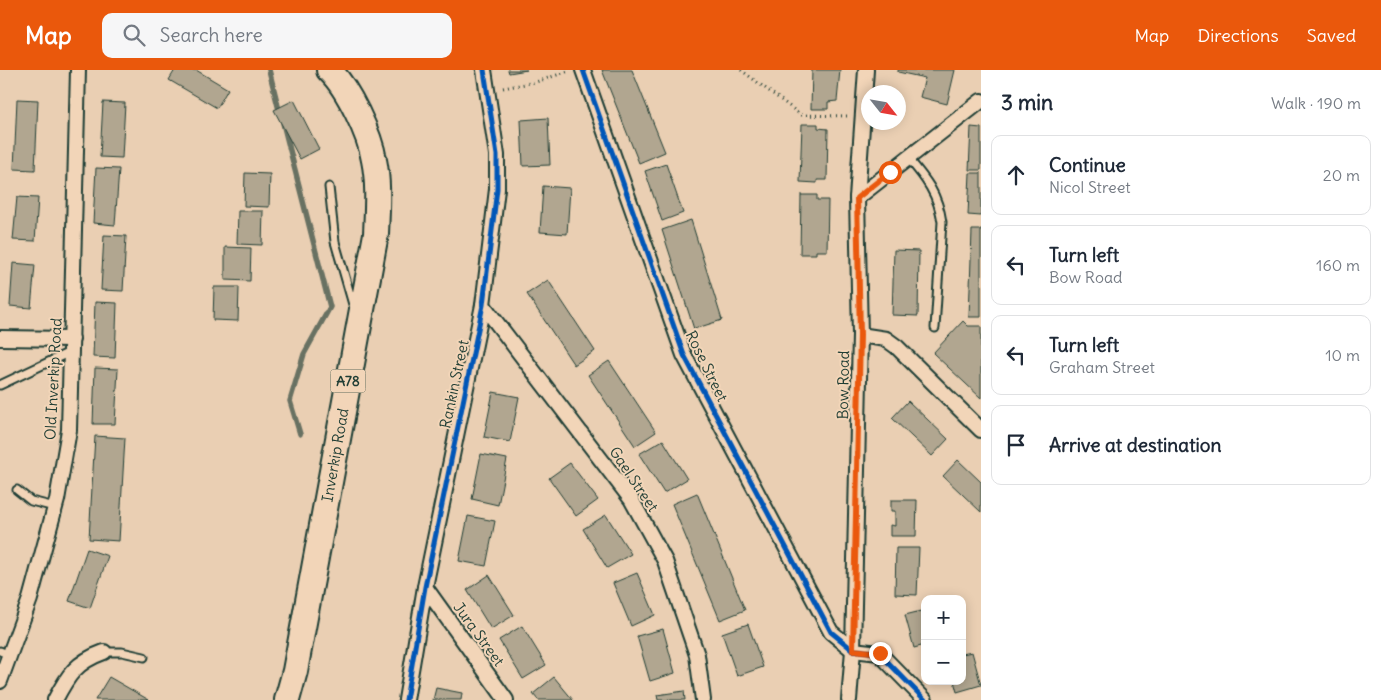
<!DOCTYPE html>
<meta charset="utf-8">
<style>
body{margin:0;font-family:Delius,sans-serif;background:#f6f6f7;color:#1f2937}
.controls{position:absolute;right:15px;bottom:15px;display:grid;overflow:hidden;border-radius:10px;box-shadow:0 2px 12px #0003}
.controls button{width:45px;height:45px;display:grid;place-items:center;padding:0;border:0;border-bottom:1px solid #e0e1e3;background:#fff;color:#1f2937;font:25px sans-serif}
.compass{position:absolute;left:861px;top:15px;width:45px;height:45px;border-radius:50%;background:#fff;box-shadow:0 2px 12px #0003;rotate:121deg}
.stop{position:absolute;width:15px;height:15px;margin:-11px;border:4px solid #ea580c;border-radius:50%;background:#fff}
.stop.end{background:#ea580c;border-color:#fff;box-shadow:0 1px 5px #0008}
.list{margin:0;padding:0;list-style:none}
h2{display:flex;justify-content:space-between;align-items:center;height:65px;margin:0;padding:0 20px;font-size:21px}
h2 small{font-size:16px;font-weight:400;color:#747a83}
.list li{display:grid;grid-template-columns:32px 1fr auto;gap:15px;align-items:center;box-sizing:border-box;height:80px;margin:0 10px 10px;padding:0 10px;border:1px solid #e0e1e3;border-radius:10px}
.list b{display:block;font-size:19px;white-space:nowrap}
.list p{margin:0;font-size:16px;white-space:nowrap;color:#747a83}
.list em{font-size:16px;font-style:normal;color:#747a83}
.icon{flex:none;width:28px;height:28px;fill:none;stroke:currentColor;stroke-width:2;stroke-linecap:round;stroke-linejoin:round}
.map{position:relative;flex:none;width:981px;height:630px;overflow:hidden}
header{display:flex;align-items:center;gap:30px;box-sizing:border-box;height:70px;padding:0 25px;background:#ea580c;color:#fff}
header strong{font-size:24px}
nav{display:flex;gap:28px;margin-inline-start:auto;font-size:18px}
.search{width:350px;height:45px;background:#f6f6f7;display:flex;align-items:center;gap:12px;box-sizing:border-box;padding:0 18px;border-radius:10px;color:#747a83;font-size:19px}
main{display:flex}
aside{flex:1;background:#fff}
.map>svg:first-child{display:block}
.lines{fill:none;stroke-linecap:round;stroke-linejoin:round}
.stream{stroke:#687162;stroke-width:5.5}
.building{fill:#b1a690;stroke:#1f3d34}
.service-casing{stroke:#1f3d34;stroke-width:11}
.minor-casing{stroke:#1f3d34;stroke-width:18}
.trunk-casing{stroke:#1f3d34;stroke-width:28}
.path{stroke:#1f3d34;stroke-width:3;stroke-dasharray:1 4;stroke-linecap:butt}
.service{stroke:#f2d5b8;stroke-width:7}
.minor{stroke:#f2d5b8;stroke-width:14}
.trunk{stroke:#f2d5b8;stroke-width:24}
.cycleway-casing{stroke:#f2d5b8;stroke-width:8}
.cycleway{stroke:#0057b8;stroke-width:5}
.route{stroke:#ea580c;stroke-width:6}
.labels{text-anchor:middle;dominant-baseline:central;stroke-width:4;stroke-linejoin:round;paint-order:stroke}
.shield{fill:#f2d5b8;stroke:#5e6b5c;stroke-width:1}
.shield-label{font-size:14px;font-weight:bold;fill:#1f3d34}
.street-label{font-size:15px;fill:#1f3d34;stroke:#f2d5b8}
</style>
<header>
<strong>Map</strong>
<div class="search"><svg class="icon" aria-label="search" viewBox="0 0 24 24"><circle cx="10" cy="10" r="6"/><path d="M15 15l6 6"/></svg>Search here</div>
<nav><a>Map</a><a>Directions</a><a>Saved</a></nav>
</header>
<main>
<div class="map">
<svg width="981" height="630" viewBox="0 0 981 630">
<rect width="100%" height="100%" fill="#eacfb3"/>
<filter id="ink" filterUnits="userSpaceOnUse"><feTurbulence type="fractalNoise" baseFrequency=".02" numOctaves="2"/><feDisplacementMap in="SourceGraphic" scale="10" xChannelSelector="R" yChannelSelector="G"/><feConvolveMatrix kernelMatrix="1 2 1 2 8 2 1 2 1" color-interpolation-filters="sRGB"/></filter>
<g filter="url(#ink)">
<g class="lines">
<g class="stream">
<path d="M269,0L280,44"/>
<path d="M283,53L330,237L304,284L290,331L300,364"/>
</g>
</g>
<g class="building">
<path d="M175,0H196L228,19L217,38L169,10Z"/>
<path d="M508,0H527L509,3Z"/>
<path d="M602,0H632L665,82L639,93Z"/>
<path d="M812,0H840L837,31L828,32V39H811Z"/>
<path d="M898,0H955L947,34L920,27L925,8L898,2Z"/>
<path d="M17,29L38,30L35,100L14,99Z"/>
<path d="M294,30L319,79L300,89L274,40Z"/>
<path d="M103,32L125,33L122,88L100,87Z"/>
<path d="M548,48L550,95L523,96L521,50Z"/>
<path d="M802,54H818V58L828,59L827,110H817V113L800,112Z"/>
<path d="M971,57L981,58V100H969Z"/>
<path d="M666,94L683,143L662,151L645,101Z"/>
<path d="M96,98L119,99L115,155L93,153Z"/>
<path d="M245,103L270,104L269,137L244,136Z"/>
<path d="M970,103H981V146L968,145Z"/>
<path d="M543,116L570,118L567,164L540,162Z"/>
<path d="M801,125H817V130H828L827,181H816V184H800Z"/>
<path d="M17,127L38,128L35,171L13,170Z"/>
<path d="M238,141H263L262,175L237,174Z"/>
<path d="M691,150L722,250L694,259L662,160Z"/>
<path d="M972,160H981V247H969Z"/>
<path d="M104,165L126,166L123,221L101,220Z"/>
<path d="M225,177L251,178L250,211L225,210Z"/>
<path d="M894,180L919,181L918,246L892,245Z"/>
<path d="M13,193L35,195L31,238L10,236Z"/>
<path d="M548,210L595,281L574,295L527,224Z"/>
<path d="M214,217H239L238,251L213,250Z"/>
<path d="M95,232L117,233L115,288L93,287Z"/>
<path d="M963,251L968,256H981V328L933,283Z"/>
<path d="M609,291L656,362L635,376L588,305Z"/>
<path d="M95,298L118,299L115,354H93Z"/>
<path d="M493,322L519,327L510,372L484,367Z"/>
<path d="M908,331L948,369L932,386L892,348Z"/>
<path d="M95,366L125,368L119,471L89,469Z"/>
<path d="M663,370L687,409L664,423L639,384Z"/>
<path d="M481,384L507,389L498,435L472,429Z"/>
<path d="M958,390L981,412V442L943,406Z"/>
<path d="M570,393L598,430L576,446L549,408Z"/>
<path d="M697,423L745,540L720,550L672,434Z"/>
<path d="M891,430H917L916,466H890V455L895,456V441H891Z"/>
<path d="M606,445L631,484L607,498L583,459Z"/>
<path d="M468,446L495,451L486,496L459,491Z"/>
<path d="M896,478H919L917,525L895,524Z"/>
<path d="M87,479L108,486L90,538L69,531Z"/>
<path d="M637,503L655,545L631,556L613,513Z"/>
<path d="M489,505L514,545L491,559L467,520Z"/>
<path d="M925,540V575L914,578L905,545Z"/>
<path d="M748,554L763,597L737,606L722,563Z"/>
<path d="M522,556L546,595L523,609L499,570Z"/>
<path d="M663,559L675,603L650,611L637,566Z"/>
<path d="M972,582L981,615L957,622L954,611H962V584Z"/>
<path d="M109,607L149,630H95Z"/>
<path d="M554,607L573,630H538L533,624Z"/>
<path d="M436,618L462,623L461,630H433Z"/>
<path d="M684,621L685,630H658L657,625Z"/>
</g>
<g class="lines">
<defs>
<g id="service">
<path d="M908,88C926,109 938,124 942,152L935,258"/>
<path d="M329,117L335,172L354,238"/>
<path d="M0,315L72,281"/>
<path d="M17,420L31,431L55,437"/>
<path d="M0,581L10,585"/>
<path d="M104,582H122L144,587"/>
</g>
<g id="minor">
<path d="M583,0L684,285L831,562L853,580L879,583L925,630"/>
<path d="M857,128L981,31"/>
<path d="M483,235L631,429L665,491L697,585L703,630"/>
<path d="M860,265L886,269L897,277L981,360"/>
<path d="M0,268L72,269"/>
<path d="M425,517L506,630"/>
<path d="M0,611L30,529L57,430L69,360L78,0"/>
<path d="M55,630C68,605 76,592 104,582"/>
<path d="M406,630L425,517L483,235L497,119V85L484,0"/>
<path d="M849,630L853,580L860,265L857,128L866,0"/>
</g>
<path id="trunk" d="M287,630L295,601L376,164C377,139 379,114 374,90C370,65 348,18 329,0"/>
</defs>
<use href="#service" class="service-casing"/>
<use href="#minor" class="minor-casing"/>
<use href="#trunk" class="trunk-casing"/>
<g class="path">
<path d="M741,0L801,45L847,46"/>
<path d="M503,18L536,12L569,1"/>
</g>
<use href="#service" class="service"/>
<use href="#minor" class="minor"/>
<use href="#trunk" class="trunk"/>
<defs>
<g id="cycleway">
<path d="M583,0L684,285L831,562L853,580L879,583L925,630"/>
<path d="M406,630L425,517L483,235L497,119V85L484,0"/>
</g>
</defs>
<use href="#cycleway" class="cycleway-casing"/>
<use href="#cycleway" class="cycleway"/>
</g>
</g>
<g class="lines" filter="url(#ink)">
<path class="route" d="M880,583L853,580L860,265L857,128L890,102"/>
</g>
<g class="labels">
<rect class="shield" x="330.5" y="299.5" width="35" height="23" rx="4"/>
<g class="shield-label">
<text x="348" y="311">A78</text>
</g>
<g class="street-label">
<text transform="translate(707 296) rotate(64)">Rose Street</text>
<text transform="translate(53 309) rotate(-87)">Old Inverkip Road</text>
<text transform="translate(454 314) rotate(-78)">Rankin Street</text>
<text transform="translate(843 315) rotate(-89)">Bow Road</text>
<text transform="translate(335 385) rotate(-80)">Inverkip Road</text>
<text transform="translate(634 409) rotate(56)">Gael Street</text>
<text transform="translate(479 564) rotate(54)">Jura Street</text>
</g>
</g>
</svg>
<div class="controls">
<button>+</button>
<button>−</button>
</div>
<svg class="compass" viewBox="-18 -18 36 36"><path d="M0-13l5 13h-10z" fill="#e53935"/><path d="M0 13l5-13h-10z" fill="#747a83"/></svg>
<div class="stop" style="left:890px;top:102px"></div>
<div class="stop end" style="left:880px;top:583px"></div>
</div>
<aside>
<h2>3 min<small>Walk · 190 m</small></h2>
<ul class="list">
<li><svg class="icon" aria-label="ahead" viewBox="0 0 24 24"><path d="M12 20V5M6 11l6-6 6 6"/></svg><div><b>Continue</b><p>Nicol Street</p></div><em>20 m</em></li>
<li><svg class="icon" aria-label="left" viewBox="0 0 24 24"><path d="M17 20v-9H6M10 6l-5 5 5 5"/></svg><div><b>Turn left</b><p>Bow Road</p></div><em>160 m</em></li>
<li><svg class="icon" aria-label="left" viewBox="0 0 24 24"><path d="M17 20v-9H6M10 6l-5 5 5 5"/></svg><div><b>Turn left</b><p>Graham Street</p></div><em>10 m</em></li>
<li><svg class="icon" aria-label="arrive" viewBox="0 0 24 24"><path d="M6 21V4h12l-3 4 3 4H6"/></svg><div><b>Arrive at destination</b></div></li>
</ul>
</aside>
</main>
